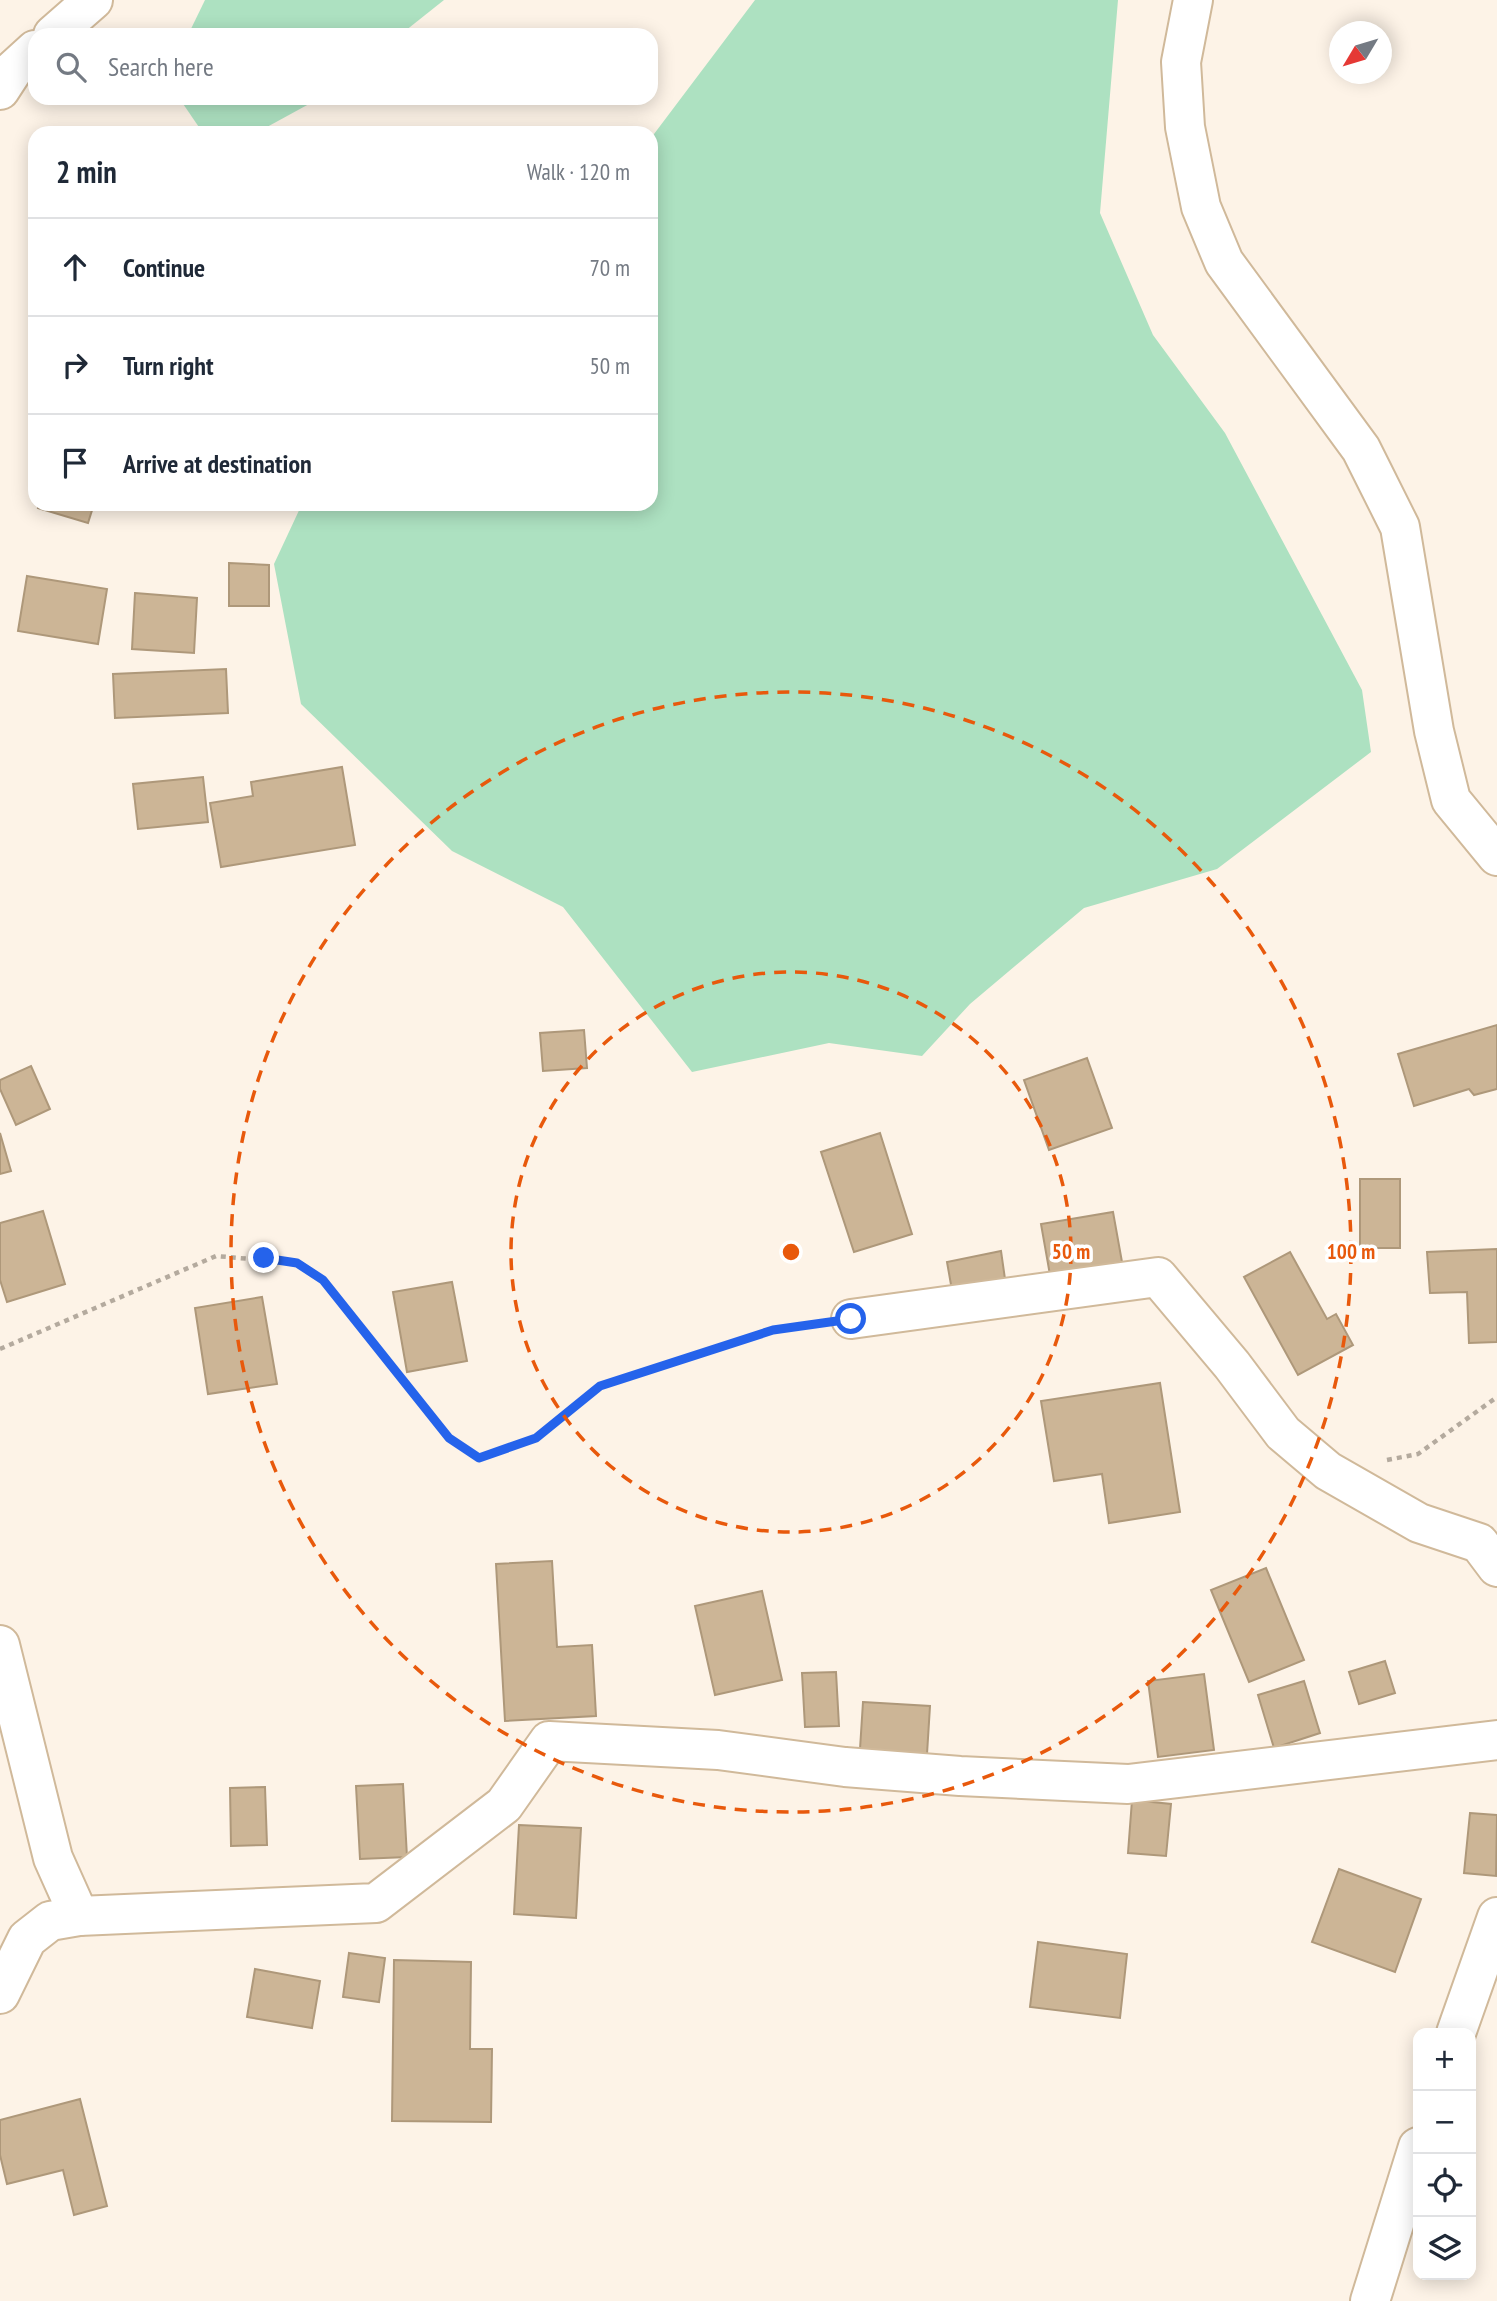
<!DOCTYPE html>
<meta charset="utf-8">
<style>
body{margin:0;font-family:"PT Sans Narrow",sans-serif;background:#f2f2f3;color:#1f2937}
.controls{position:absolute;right:21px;bottom:21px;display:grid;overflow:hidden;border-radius:14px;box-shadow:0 4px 18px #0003}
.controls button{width:63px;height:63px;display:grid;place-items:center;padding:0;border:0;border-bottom:2px solid #e0e1e3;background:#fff;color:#1f2937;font:35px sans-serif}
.compass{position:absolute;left:1329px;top:21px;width:63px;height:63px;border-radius:50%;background:#fff;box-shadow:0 4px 18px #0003;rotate:232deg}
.stop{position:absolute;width:21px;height:21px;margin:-16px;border:5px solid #2563eb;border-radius:50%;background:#fff}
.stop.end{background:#2563eb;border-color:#fff;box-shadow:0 2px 7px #0008}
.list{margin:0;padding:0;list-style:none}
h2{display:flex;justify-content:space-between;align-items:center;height:91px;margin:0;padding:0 28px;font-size:30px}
h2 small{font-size:23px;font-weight:400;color:#747a83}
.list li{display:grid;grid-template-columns:46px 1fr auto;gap:21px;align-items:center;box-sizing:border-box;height:98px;padding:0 28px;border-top:2px solid #e0e1e3}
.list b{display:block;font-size:26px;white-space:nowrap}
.list em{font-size:23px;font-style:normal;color:#747a83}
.icon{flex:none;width:38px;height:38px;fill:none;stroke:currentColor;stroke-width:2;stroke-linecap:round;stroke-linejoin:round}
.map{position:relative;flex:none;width:1497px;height:2301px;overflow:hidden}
.search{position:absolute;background:#fff;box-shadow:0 4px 18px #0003;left:28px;top:28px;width:630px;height:77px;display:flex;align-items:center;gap:18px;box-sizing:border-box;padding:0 24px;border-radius:21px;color:#747a83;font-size:26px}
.panel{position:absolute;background:#fff;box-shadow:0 4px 18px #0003;left:28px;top:126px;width:630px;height:385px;border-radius:21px}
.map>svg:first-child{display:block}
.green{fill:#ade1c1}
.building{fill:#ccb596;stroke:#ae987a;stroke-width:2}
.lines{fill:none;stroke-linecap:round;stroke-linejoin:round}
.minor-casing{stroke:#d0b99a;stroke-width:42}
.path{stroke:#b4aa9e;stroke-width:4.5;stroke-dasharray:5 5;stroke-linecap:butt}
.minor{stroke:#fff;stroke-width:38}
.route{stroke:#2563eb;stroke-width:9}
.ring{fill:none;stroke:#e8590c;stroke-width:3.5;stroke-dasharray:12 9}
.centre{fill:#e8590c;stroke:#fff;stroke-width:3.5}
.ring-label{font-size:21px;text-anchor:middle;font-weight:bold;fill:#e8590c;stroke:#fff;stroke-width:7;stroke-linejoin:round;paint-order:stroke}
</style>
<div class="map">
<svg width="1497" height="2301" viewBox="0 0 1497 2301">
<rect width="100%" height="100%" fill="#fdf3e7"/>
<g class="green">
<path d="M205,0H444L400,35H188Z"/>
<path d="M755,0H1118L1100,213L1153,335L1225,433L1362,690L1371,752L1217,869L1084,908L970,1004L922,1056L829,1043L692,1072L563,907L452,851L301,704L274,564L302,504H651V138Z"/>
<path d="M179,98H320L256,133H203Z"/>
</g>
<g class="building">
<path d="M39,504H94L88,523L38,508Z"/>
<path d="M229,563L269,565V606H229Z"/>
<path d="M27,576L107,589L98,644L18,631Z"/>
<path d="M135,593L197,598L194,653L132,649Z"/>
<path d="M226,669L228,713L115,718L113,674Z"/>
<path d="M342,767L355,845L221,867L210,803L253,796L251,782Z"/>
<path d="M203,777L208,822L138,829L133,784Z"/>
<path d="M1497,1025V1089L1474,1095L1469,1089L1414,1106L1398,1054Z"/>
<path d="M584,1030L587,1068L543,1071L540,1033Z"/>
<path d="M1087,1058L1112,1128L1049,1150L1024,1080Z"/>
<path d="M31,1066L50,1109L16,1125L0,1089V1080Z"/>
<path d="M0,1133L11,1171L0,1174Z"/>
<path d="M880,1133L912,1234L854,1252L821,1152Z"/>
<rect x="1360" y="1179" width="40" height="69"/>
<path d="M43,1211L65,1284L7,1302L0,1280V1223Z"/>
<path d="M1113,1212L1122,1262L1050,1275L1041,1224Z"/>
<path d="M1497,1249V1342L1469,1343L1467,1292L1430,1293L1427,1252Z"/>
<path d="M1001,1251L1006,1286L953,1296L947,1262Z"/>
<path d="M1290,1252L1327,1319L1336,1314L1353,1345L1298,1375L1244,1277Z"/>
<path d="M452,1282L467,1361L407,1372L393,1292Z"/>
<path d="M262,1297L277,1384L208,1394L195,1308Z"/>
<path d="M1160,1383L1180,1512L1109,1523L1102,1474L1054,1481L1041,1401Z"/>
<path d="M552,1561L557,1647L592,1645L596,1716L505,1721L496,1564Z"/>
<path d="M1266,1568L1304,1660L1249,1682L1211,1590Z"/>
<path d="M762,1591L782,1680L715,1695L695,1606Z"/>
<path d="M1385,1661L1395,1693L1359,1704L1349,1672Z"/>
<path d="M836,1672L839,1726L805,1727L802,1673Z"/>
<path d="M1204,1674L1214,1750L1158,1757L1148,1681Z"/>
<path d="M1304,1681L1320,1733L1274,1748L1258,1695Z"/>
<path d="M863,1702L930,1706L927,1754L860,1749Z"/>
<path d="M403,1784L407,1857L360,1859L356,1786Z"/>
<path d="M265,1787L267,1845L231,1846L230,1788Z"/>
<path d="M1132,1800L1171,1804L1166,1856L1128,1853Z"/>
<path d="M1470,1813L1497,1815L1496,1876L1464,1873Z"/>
<path d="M519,1825L581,1828L576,1918L514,1914Z"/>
<path d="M1339,1869L1421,1899L1395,1972L1312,1942Z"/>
<path d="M1038,1942L1127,1954L1120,2018L1030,2007Z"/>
<path d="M349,1953L385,1958L379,2002L343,1997Z"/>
<path d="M394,1960L471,1962L470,2049H492L491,2122L392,2121Z"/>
<path d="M255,1969L320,1981L312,2028L247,2017Z"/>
<path d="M80,2099L107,2206L74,2215L63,2170L7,2184L0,2155V2120Z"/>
</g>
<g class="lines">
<defs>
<g id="minor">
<path d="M1193,0L1181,62L1185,127L1201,207L1224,262L1361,449L1400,527L1434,731L1451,800L1497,856"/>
<path d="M53,35L93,0"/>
<path d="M0,90L13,70L35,50"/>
<path d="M851,1319L1158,1277L1232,1365L1283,1433L1328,1471L1419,1523L1479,1543L1497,1567"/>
<path d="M0,1645L53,1858L79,1916"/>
<path d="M0,1994L27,1939L50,1921L79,1916L376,1903L504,1805L549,1741L718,1750L845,1767L960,1776L1128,1784L1497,1740"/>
<path d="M1456,2033L1497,1917"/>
<path d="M1370,2301L1418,2147"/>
</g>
</defs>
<use href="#minor" class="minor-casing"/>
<g class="path">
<path d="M0,1349L216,1256L297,1263L323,1280L449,1438L479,1458L536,1438L600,1386L773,1330L815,1324"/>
<path d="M1387,1460L1418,1454L1497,1397"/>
</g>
<use href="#minor" class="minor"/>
</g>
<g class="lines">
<path class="route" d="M264,1258L297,1263L323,1280L449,1438L479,1458L536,1438L600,1386L773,1330L851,1319"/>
</g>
<g class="ring">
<circle cx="791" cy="1252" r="280"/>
<circle cx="791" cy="1252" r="560"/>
</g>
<circle cx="791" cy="1252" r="10" class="centre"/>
<g class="ring-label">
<text x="1071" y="1259">50 m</text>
<text x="1351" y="1259">100 m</text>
</g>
</svg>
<div class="controls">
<button>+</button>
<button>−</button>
<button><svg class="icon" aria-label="locate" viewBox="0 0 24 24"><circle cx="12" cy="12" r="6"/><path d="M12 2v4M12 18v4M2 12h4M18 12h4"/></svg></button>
<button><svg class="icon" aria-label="layers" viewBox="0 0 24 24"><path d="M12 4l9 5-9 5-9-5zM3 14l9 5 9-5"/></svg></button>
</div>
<svg class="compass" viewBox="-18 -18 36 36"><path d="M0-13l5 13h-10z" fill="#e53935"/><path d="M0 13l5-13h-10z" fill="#747a83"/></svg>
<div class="stop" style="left:851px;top:1319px"></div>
<div class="stop end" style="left:264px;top:1258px"></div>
<div class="search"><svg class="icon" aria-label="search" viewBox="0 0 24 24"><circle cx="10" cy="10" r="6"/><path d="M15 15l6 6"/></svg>Search here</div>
<section class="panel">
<h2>2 min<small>Walk · 120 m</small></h2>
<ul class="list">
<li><svg class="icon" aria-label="ahead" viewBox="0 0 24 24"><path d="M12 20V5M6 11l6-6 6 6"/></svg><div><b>Continue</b></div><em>70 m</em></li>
<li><svg class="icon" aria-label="right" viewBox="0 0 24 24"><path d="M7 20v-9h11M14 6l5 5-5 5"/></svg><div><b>Turn right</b></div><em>50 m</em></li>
<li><svg class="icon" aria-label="arrive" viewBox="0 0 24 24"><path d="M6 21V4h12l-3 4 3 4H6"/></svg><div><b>Arrive at destination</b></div></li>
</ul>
</section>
</div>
